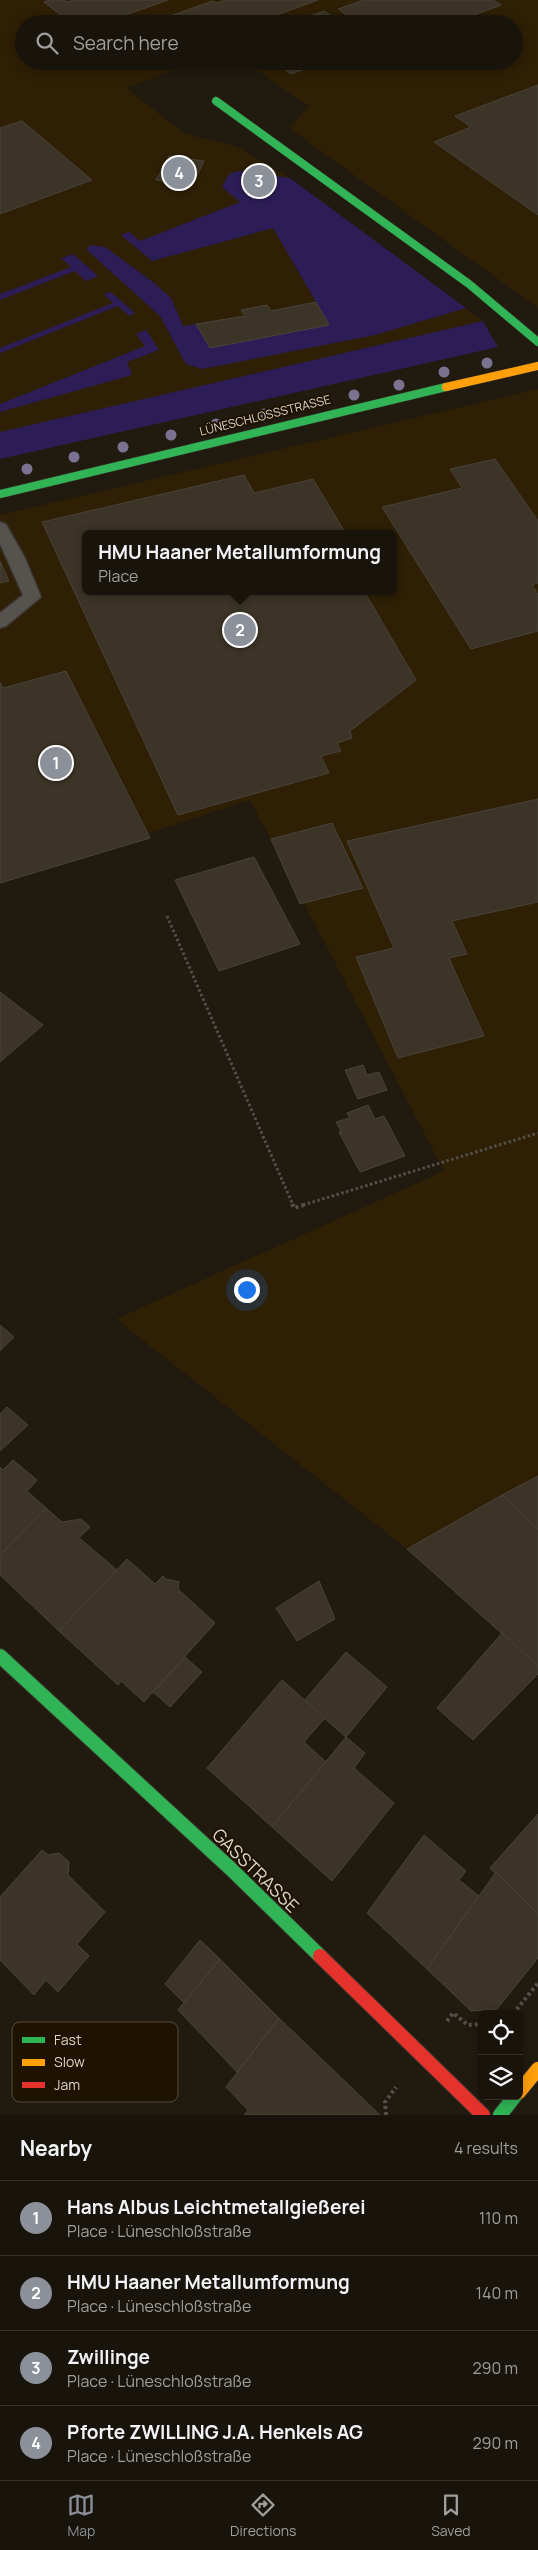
<!DOCTYPE html>
<meta charset="utf-8">
<style>
body{margin:0;font-family:Manrope,sans-serif;background:#252119;color:#f1f3f6}
.controls{position:absolute;right:15px;bottom:15px;display:grid;overflow:hidden;border-radius:8px;box-shadow:0 2px 12px #0003}
.controls button{width:45px;height:45px;display:grid;place-items:center;padding:0;border:0;border-bottom:1px solid #36332c;background:#18140b;color:#f1f3f6;font:25px sans-serif}
.you{position:absolute;left:246px;top:1289px;width:18px;height:18px;margin:-12px;border:4px solid #fff;border-radius:50%;background:#1a73e8;box-shadow:0 0 0 8px #1a73e833}
.badge{display:grid;place-items:center;width:32px;height:32px;border-radius:50%;background:#8c9099;color:#fff;font-size:16px;font-weight:700}
.pin{position:absolute;translate:-50% -50%;border:2px solid #fff;box-shadow:0 1px 5px #0006}
.popup{position:absolute;left:82px;top:530px;width:315px;height:65px;box-sizing:border-box;display:grid;place-content:center;border-radius:8px;background:#18140b;filter:drop-shadow(0 1px 4px #0005);font-size:16px;white-space:nowrap;color:#9f9e9d}
.popup b{font-size:19px;color:#f1f3f6}
.popup::after{content:'';position:absolute;left:50%;top:100%;margin-left:-10px;border:10px solid transparent;border-top-color:#18140b}
.list{margin:0;padding:0;list-style:none}
h2{display:flex;justify-content:space-between;align-items:center;height:65px;margin:0;padding:0 20px;font-size:21px}
h2 small{font-size:16px;font-weight:400;color:#9f9e9d}
.list li{display:grid;grid-template-columns:32px 1fr auto;gap:15px;align-items:center;box-sizing:border-box;height:75px;padding:0 20px;border-top:1px solid #36332c}
.list b{display:block;font-size:19px;white-space:nowrap}
.list p{margin:0;font-size:16px;white-space:nowrap;color:#9f9e9d}
.list em{font-size:16px;font-style:normal;color:#9f9e9d}
.icon{flex:none;width:28px;height:28px;fill:none;stroke:currentColor;stroke-width:2;stroke-linecap:round;stroke-linejoin:round}
.map{position:relative;flex:none;width:538px;height:2115px;overflow:hidden}
.search{position:absolute;background:#18140b;box-shadow:0 2px 12px #0003;left:15px;right:15px;top:15px;height:55px;display:flex;align-items:center;gap:12px;box-sizing:border-box;padding:0 18px;border-radius:28px;color:#9f9e9d;font-size:19px}
.sheet{height:365px;background:#18140b}
nav{display:flex;justify-content:space-around;align-items:center;box-sizing:border-box;height:70px;border-top:1px solid #36332c;background:#18140b;font-size:14px;color:#9f9e9d}
nav a{display:grid;justify-items:center;gap:2px}
nav .on{color:#8c9099}
.map>svg:first-child{display:block}
.built{fill:#2e1f05;fill-rule:evenodd}
.green{fill:#2c1d57}
.building{fill:#3c3426;stroke:#48433a}
.lines{fill:none;stroke-linecap:round;stroke-linejoin:round}
.lane-casing{stroke:#39332b;stroke-width:3}
.fast-far1-casing{stroke:#39332b;stroke-width:9}
.fast-casing{stroke:#39332b;stroke-width:16}
.slow-far1-casing{stroke:#39332b;stroke-width:9}
.slow-casing{stroke:#39332b;stroke-width:16}
.jam-casing{stroke:#39332b;stroke-width:16}
.path-far1{stroke:#53504a;stroke-width:3;stroke-dasharray:2.5 2.5;stroke-linecap:butt}
.path{stroke:#53504a;stroke-width:4;stroke-dasharray:3 3;stroke-linecap:butt}
.lane{fill:#56534f;fill-rule:evenodd}
.fast-far1{stroke:#30b455;stroke-width:8}
.fast{stroke:#30b455;stroke-width:14}
.slow-far1{stroke:#ff9f0a;stroke-width:8}
.slow{stroke:#ff9f0a;stroke-width:14}
.jam{stroke:#e5322d;stroke-width:14}
.tree{fill:#797391}
.labels{text-anchor:middle;dominant-baseline:central;stroke-width:4;stroke-linejoin:round;paint-order:stroke}
.far-street-label{font-size:12px;fill:#dcd4c8;stroke:#1e1201}
.near-street-label{font-size:18px;fill:#dcd4c8;stroke:#1e1201}
.key{fill:#1e1201;stroke:#574c3d;stroke-width:1}
.key-label{font-size:14px;fill:#dcd4c8}
</style>
<div class="map">
<svg width="538" height="2115" viewBox="0 0 538 2115">
<rect width="100%" height="100%" fill="#201a0f"/>
<g class="built">
<path d="M0,0H538V308L289,128L309,106L244,61H514V24H24V61H199L126,88L185,134L236,146L290,178L483,321L498,347L0,459Z"/>
<path d="M538,389V1478L407,1549L116,1319L444,1171L250,800L0,882V515ZM86,534H394V591H86Z"/>
</g>
<g class="green">
<path d="M238,171L290,178L466,308L375,335L202,369L186,364L160,316L88,251L87,248L91,245L105,247L153,282L171,298L183,326L196,324L210,348L329,324L273,228L152,261L121,235L129,232L140,241L240,202L222,187L229,174Z"/>
<path d="M73,254L98,276L86,281L75,271L0,300V294L71,267L61,258Z"/>
<path d="M111,292L135,313L129,316L118,306L0,353V348L113,303L104,294Z"/>
<path d="M483,321L498,347L0,459V432Z"/>
<path d="M146,330L159,350L127,362L132,375L0,412V404L145,346L136,334Z"/>
</g>
<g class="building">
<path d="M50,0H64L67,2L74,0H168L100,24H72L44,2Z"/>
<path d="M225,0H318L263,20L267,22L263,24H147L213,1L217,3Z"/>
<path d="M364,0H493L501,5L450,24H360L338,9Z"/>
<path d="M324,11L338,20L332,24H289Z"/>
<path d="M126,61H158L136,69Z"/>
<path d="M274,61H327L291,74Z"/>
<path d="M538,85V215L434,142L471,127L455,116Z"/>
<path d="M22,121L92,180L0,214V128Z"/>
<path d="M169,156L204,161L192,186L156,180Z"/>
<path d="M316,302L329,325L210,348L196,324L245,316L241,310L267,305L271,311Z"/>
<path d="M495,459L538,521V583L532,585L538,594V631L471,649L382,507L462,488L450,469Z"/>
<path d="M244,475L254,493L313,479L346,534H86V591H364L416,680L350,731L352,738L337,743L341,751L321,756L329,773L178,815L42,522Z"/>
<path d="M0,561L9,581L0,583Z"/>
<path d="M66,671L150,838L0,883V682L3,688Z"/>
<path d="M538,799V902L452,921L467,954L449,958L484,1036L398,1058L356,957L394,948L347,841Z"/>
<path d="M332,823L363,888L300,904L271,839Z"/>
<path d="M254,857L300,944L219,971L175,880Z"/>
<path d="M0,992L43,1025L0,1062Z"/>
<path d="M363,1065L367,1075L379,1072L387,1090L358,1099L345,1070Z"/>
<path d="M368,1105L375,1119L384,1116L405,1156L360,1172L339,1132L341,1131L336,1122L350,1118L347,1113Z"/>
<path d="M0,1325L14,1337L0,1351Z"/>
<path d="M7,1407L28,1425L0,1451V1414Z"/>
<path d="M13,1460L37,1480L27,1491L46,1508L0,1555V1467L3,1470Z"/>
<path d="M538,1476V1529L502,1495Z"/>
<path d="M502,1495L538,1529V1666L407,1549Z"/>
<path d="M46,1508L62,1522L81,1519L90,1527L79,1538L117,1570L59,1631L0,1575V1555Z"/>
<path d="M127,1559L155,1584L163,1576L166,1579L179,1582L178,1589L215,1623L144,1702L121,1681L118,1685L59,1631Z"/>
<path d="M319,1581L335,1619L297,1641L276,1608Z"/>
<path d="M502,1633L538,1666V1674L473,1740L437,1708Z"/>
<path d="M346,1652L387,1687L346,1737L304,1701Z"/>
<path d="M185,1657L202,1672L170,1707L153,1692Z"/>
<path d="M282,1680L325,1718L304,1742L326,1762L272,1827L207,1768Z"/>
<path d="M346,1737L365,1753L354,1768L394,1803L332,1881L272,1827Z"/>
<path d="M538,1814V1914L490,1868Z"/>
<path d="M424,1835L466,1871L459,1880L479,1896L427,1969L367,1913Z"/>
<path d="M42,1850L48,1855L59,1853L69,1862L68,1875L105,1912L77,1944L89,1956L58,1992L46,1980L34,1995L0,1960V1897Z"/>
<path d="M496,1872L538,1914V1958L497,2009L471,2011L427,1969Z"/>
<path d="M200,1940L220,1959L184,2003L165,1984Z"/>
<path d="M220,1959L279,2018L237,2072L178,2010Z"/>
<path d="M279,2018L380,2115H244L248,2110L226,2087Z"/>
</g>
<g class="lines">
<defs>
<path id="lane" d="M0,522L6,524L8,528L25,558L41,597L6,626L0,628V613L23,595L0,544Z"/>
<g id="fast-far1">
<path d="M216,101L469,284L538,342"/>
<path d="M0,494L446,387"/>
</g>
<g id="fast">
<path d="M0,1656L231,1869L320,1956"/>
<path d="M500,2115L515,2096"/>
</g>
<path id="slow-far1" d="M446,387L538,366"/>
<path id="slow" d="M519,2092L538,2069"/>
<path id="jam" d="M320,1956L483,2115"/>
</defs>
<use href="#lane" class="lane-casing"/>
<use href="#fast-far1" class="fast-far1-casing"/>
<use href="#fast" class="fast-casing"/>
<use href="#slow-far1" class="slow-far1-casing"/>
<use href="#slow" class="slow-casing"/>
<use href="#jam" class="jam-casing"/>
<g class="path-far1">
<path d="M167,916L293,1205"/>
<path d="M303,1205L538,1133"/>
</g>
<g class="path">
<path d="M292,1204L294,1208L307,1204"/>
<path d="M513,2014L538,1983"/>
<path d="M447,2021L453,2013L468,2025L482,2024"/>
<path d="M386,2115L385,2102L396,2087"/>
</g>
<use href="#lane" class="lane"/>
<use href="#fast-far1" class="fast-far1"/>
<use href="#fast" class="fast"/>
<use href="#slow-far1" class="slow-far1"/>
<use href="#slow" class="slow"/>
<use href="#jam" class="jam"/>
</g>
<g class="tree">
<circle cx="487" cy="363" r="5.5"/>
<circle cx="444" cy="372" r="5.5"/>
<circle cx="399" cy="385" r="5.5"/>
<circle cx="354" cy="395" r="5.5"/>
<circle cx="311" cy="404" r="5.5"/>
<circle cx="264" cy="414" r="5.5"/>
<circle cx="216" cy="424" r="5.5"/>
<circle cx="171" cy="435" r="5.5"/>
<circle cx="123" cy="447" r="5.5"/>
<circle cx="74" cy="457" r="5.5"/>
<circle cx="27" cy="469" r="5.5"/>
</g>
<g class="labels">
<g class="far-street-label">
<text transform="translate(265 415) rotate(-14)">LÜNESCHLOSSSTRASSE</text>
</g>
<g class="near-street-label">
<text transform="translate(256 1870) rotate(44)">GASSTRASSE</text>
</g>
</g>
<rect x="12" y="2022" width="166" height="80" rx="8" class="key"/>
<rect x="22" y="2037" width="23" height="6" fill="#30b455"/>
<rect x="22" y="2059" width="23" height="7" fill="#ff9f0a"/>
<rect x="22" y="2082" width="23" height="6" fill="#e5322d"/>
<g class="key-label">
<text x="54" y="2045">Fast</text>
<text x="54" y="2067">Slow</text>
<text x="54" y="2090">Jam</text>
</g>
</svg>
<div class="controls">
<button><svg class="icon" aria-label="locate" viewBox="0 0 24 24"><circle cx="12" cy="12" r="6"/><path d="M12 2v4M12 18v4M2 12h4M18 12h4"/></svg></button>
<button><svg class="icon" aria-label="layers" viewBox="0 0 24 24"><path d="M12 4l9 5-9 5-9-5zM3 14l9 5 9-5"/></svg></button>
</div>
<div class="you"></div>
<div class="pin badge" style="left:56px;top:763px">1</div>
<div class="pin badge" style="left:240px;top:630px">2</div>
<div class="popup"><b>HMU Haaner Metallumformung</b>Place</div>
<div class="pin badge" style="left:259px;top:181px">3</div>
<div class="pin badge" style="left:179px;top:173px">4</div>
<div class="search"><svg class="icon" aria-label="search" viewBox="0 0 24 24"><circle cx="10" cy="10" r="6"/><path d="M15 15l6 6"/></svg>Search here</div>
</div>
<section class="sheet">
<h2>Nearby<small>4 results</small></h2>
<ul class="list">
<li><span class="badge">1</span><div><b>Hans Albus Leichtmetallgießerei</b><p>Place · Lüneschloßstraße</p></div><em>110 m</em></li>
<li><span class="badge">2</span><div><b>HMU Haaner Metallumformung</b><p>Place · Lüneschloßstraße</p></div><em>140 m</em></li>
<li><span class="badge">3</span><div><b>Zwillinge</b><p>Place · Lüneschloßstraße</p></div><em>290 m</em></li>
<li><span class="badge">4</span><div><b>Pforte ZWILLING J.A. Henkels AG</b><p>Place · Lüneschloßstraße</p></div><em>290 m</em></li>
</ul>
</section>
<nav>
<a class="on"><svg class="icon" aria-label="map" viewBox="0 0 24 24"><path d="M3 6l6-2 6 2 6-2v14l-6 2-6-2-6 2zM9 4v14M15 6v14"/></svg>Map</a>
<a><svg class="icon" aria-label="directions" viewBox="0 0 24 24"><path d="M12 3l9 9-9 9-9-9zM9 14v-3h6M13 9l2 2-2 2"/></svg>Directions</a>
<a><svg class="icon" aria-label="saved" viewBox="0 0 24 24"><path d="M7 4h10v16l-5-4-5 4z"/></svg>Saved</a>
</nav>
